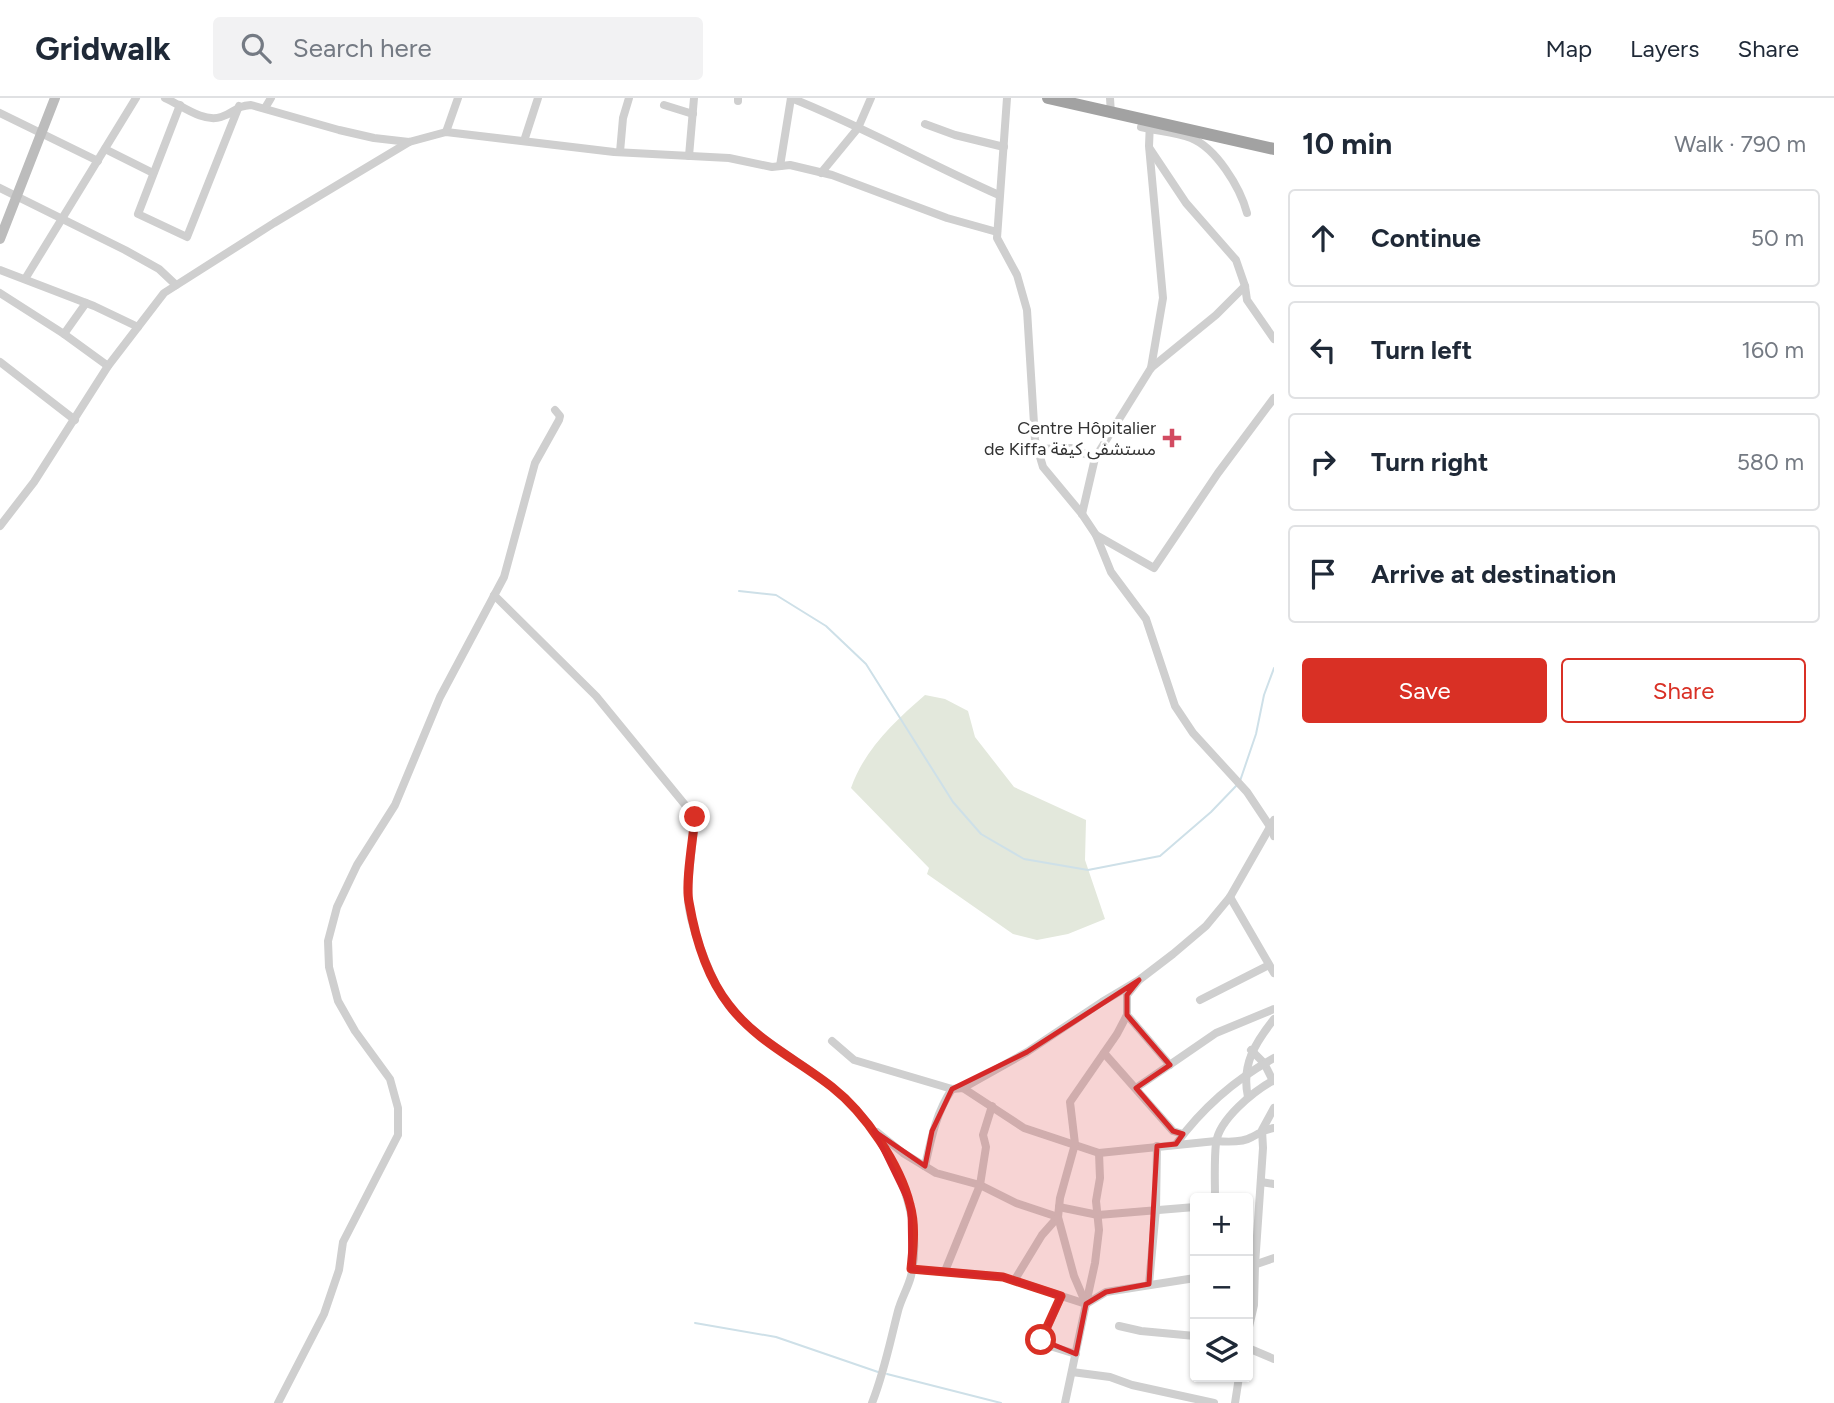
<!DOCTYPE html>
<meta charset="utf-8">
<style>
body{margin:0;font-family:Figtree,"Noto Sans Arabic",sans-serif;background:#f2f2f3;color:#1f2937}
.controls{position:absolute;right:21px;bottom:21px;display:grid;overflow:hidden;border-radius:7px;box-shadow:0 2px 5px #0004}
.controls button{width:63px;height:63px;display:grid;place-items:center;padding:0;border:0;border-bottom:2px solid #e0e1e3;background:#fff;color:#1f2937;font:35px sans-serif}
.stop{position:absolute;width:21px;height:21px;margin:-16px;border:5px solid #d93025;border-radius:50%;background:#fff}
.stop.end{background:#d93025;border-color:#fff;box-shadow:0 2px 7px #0008}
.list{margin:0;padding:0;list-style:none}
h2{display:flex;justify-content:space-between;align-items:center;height:91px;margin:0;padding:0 28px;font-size:30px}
h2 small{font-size:23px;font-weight:400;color:#747a83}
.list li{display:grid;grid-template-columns:46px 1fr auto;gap:21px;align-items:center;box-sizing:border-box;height:98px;margin:0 14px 14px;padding:0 14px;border:2px solid #e0e1e3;border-radius:7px}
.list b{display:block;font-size:26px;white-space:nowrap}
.list em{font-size:23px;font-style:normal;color:#747a83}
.actions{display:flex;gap:14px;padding:21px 28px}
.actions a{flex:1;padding:16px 0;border:2px solid #d93025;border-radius:7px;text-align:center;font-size:24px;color:#d93025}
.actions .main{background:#d93025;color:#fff}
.icon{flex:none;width:38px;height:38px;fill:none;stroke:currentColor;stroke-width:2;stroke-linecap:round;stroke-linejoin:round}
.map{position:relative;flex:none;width:1274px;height:1305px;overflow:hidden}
header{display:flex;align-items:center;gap:42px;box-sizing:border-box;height:98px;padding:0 35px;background:#fff;border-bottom:2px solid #e0e1e3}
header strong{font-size:33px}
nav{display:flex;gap:38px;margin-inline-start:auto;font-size:24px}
.search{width:490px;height:63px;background:#f2f2f3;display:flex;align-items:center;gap:18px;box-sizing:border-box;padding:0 24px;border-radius:7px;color:#747a83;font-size:26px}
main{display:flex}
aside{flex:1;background:#fff}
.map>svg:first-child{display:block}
.green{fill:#e3e8dc}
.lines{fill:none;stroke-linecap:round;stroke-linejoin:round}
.stream{stroke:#cee0e8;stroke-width:2}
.minor{stroke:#cfcfcf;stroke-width:8}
.secondary{stroke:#bcbcbc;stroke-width:10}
.trunk{stroke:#a2a2a2;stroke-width:12}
.route{stroke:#d93025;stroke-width:9}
.marked{fill:#d62828;fill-opacity:0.2;stroke:#d62828;stroke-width:5;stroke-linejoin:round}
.poi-dot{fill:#d24b61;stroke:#fff;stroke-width:2.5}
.labels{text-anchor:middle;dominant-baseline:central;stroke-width:7;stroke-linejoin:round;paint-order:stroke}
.poi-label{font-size:18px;fill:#323232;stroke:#fff;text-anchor:end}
</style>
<header>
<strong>Gridwalk</strong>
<div class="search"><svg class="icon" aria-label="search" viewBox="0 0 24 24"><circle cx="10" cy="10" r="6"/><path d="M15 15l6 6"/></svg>Search here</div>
<nav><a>Map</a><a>Layers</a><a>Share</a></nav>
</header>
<main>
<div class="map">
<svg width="1274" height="1305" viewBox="0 0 1274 1305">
<rect width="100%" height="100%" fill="#fff"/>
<path class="green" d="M925,597L945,601L968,613L975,639L1014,689L1086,722L1085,762L1105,821L1068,836L1037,842L1013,836L927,776L929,770L851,690C864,652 895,623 925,597Z"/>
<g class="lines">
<g class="stream">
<path d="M739,493L776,497L826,528L866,566L953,704L981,736L1024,761L1088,772L1160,758L1211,714L1237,687"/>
<path d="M1240,683L1256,636L1264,597L1274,570"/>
<path d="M695,1225L776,1239L878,1274"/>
<path d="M887,1276L1001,1305"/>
</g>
<g class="minor">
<path d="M165,0C181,7 203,25 221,19C235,15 235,8 251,7L339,32L374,40L409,44L446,34L614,54L729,60L772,69L790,67L832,77L947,120L997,134"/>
<path d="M791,0C862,28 929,66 999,97"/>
<path d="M1007,0L997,140L1017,177L1027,212L1035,342L1043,369L1082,416L1096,437L1111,474L1146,521L1175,608L1193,635L1247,694L1271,730L1274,738"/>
<path d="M1110,0L1111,16"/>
<path d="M738,3V0"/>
<path d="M180,7L138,116L187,139L239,8"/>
<path d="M664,7L693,16"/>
<path d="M265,10L271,0"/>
<path d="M0,15L98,63"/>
<path d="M1150,24L1149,48L1163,200L1151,270"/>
<path d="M925,26L955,37L1004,49"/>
<path d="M1141,29C1157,33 1176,34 1191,40C1216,50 1240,89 1247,115"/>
<path d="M446,34L458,0"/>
<path d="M524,43L538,0"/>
<path d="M105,51L153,75"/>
<path d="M1150,51L1186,105L1236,162L1245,188L1247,202L1274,241"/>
<path d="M620,54L623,20L629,0"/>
<path d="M689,58L694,0"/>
<path d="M780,68L791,0"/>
<path d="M821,75L858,30L871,0"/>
<path d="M0,90L125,152L159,171L176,187"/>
<path d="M0,172L94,208L138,229"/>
<path d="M25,181L136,0"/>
<path d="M0,195L64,236L108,268"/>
<path d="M64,236L86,205"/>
<path d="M0,264L75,322"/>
<path d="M1036,351L1071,350L1095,360"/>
<path d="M1082,416L1095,360L1151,270L1216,217L1245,188"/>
<path d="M0,428L34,384L108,268L164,195L274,125L409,44"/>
<path d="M1096,437L1154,470L1218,375L1274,300"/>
<path d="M494,497L596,598L695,719C693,746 688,773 688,799C688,825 713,887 729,908C758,943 799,962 833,990C885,1032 926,1110 911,1178C908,1190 901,1201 898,1213C890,1244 884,1275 872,1305"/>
<path d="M1230,799L1274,875"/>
<path d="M1200,902L1269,867"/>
<path d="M1127,917L1170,967"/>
<path d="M832,943L854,962L952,991L963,990L1024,1030L1099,1055L1216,1043C1227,1044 1242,1045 1252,1039C1262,1034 1262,1032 1274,1030"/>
<path d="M1251,952L1264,965L1273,983"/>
<path d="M1104,955L1173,1033L1183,1036"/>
<path d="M963,990L1027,954L1102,904L1139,882L1173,856L1206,828L1230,799L1274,722"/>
<path d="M1136,990L1216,935L1274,911"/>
<path d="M1248,999C1241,967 1255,945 1274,921"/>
<path d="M877,1034L903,1055L936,1075L980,1087L1016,1105L1058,1119L1042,1137L1014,1183"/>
<path d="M1176,1046C1203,1009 1234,982 1274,960"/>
<path d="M925,1068C931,1041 936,1015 952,991"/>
<path d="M1261,1084L1274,1086"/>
<path d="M1215,1100C1215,1082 1214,1063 1216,1045C1219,1021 1254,993 1274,982"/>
<path d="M1059,1109L1098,1117L1195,1109"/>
<path d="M1248,1169L1274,1160"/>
<path d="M911,1171L1003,1179L1086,1206"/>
<path d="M945,1173L980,1087L986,1049L983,1037L992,1008"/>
<path d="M1149,1186L1156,1111L1157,1048"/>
<path d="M1061,1198L1042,1242L1053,1249L1076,1256"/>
<path d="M1086,1206L1095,1165L1099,1132L1096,1103L1100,1080L1099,1055"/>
<path d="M1086,1206L1106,1194L1195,1180"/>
<path d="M1119,1228L1141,1233L1195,1238"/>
<path d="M1248,1233L1254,1207L1255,1167L1263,1050L1262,1032L1274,1010"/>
<path d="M1248,1250L1274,1261"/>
<path d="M1072,1274L1110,1279L1132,1287L1214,1305"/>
<path d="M278,1305L324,1216L339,1172L343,1144L398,1037V1010L390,981L355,933L338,903L329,869L328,843L337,809L357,767L395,707L440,599L504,479L535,365L559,322L560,318L555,312"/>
<path d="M1065,1305L1086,1206L1074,1178L1058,1119L1060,1100L1075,1046L1070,1004L1117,936L1127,917V897L1139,882"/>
<path d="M1235,1305L1239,1279"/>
</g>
<path class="secondary" d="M0,141L55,0"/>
<path class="trunk" d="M1048,0L1274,51"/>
</g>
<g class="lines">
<path class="route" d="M695,719C693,741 685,785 689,804C695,839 707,879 729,907C756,943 798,962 832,989C865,1015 900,1066 910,1107C916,1128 913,1150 911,1171L1003,1179L1061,1198L1041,1242"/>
</g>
<path class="marked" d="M1139,882L1127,897V917L1170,967L1136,990L1173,1033L1183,1036L1176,1046L1157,1048L1149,1186L1106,1194L1086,1206L1076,1256L1042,1242L1061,1198L1003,1179L911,1171L910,1107L874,1033L925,1068L932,1033L952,991L1027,954Z"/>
<path class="poi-dot" d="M1168.5 329.5h7v7h7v7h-7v7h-7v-7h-7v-7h7z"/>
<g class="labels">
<g class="poi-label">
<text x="1156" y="330">Centre Hôpitalier<tspan x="1156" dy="21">de Kiffa مستشفى كيفة</tspan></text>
</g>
</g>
</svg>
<div class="controls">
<button>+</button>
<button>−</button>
<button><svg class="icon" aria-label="layers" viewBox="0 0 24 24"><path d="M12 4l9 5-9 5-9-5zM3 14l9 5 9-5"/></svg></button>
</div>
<div class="stop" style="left:1041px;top:1242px"></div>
<div class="stop end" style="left:695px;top:719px"></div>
</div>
<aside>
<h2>10 min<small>Walk · 790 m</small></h2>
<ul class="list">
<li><svg class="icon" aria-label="ahead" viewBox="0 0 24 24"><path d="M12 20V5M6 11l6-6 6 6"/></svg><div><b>Continue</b></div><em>50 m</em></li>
<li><svg class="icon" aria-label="left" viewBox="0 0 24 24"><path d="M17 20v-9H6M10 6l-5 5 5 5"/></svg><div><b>Turn left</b></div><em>160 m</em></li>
<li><svg class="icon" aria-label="right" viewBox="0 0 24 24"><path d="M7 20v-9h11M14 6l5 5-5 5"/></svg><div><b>Turn right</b></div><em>580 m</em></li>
<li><svg class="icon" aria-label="arrive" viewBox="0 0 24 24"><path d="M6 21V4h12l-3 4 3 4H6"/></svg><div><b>Arrive at destination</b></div></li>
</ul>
<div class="actions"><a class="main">Save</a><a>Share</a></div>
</aside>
</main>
